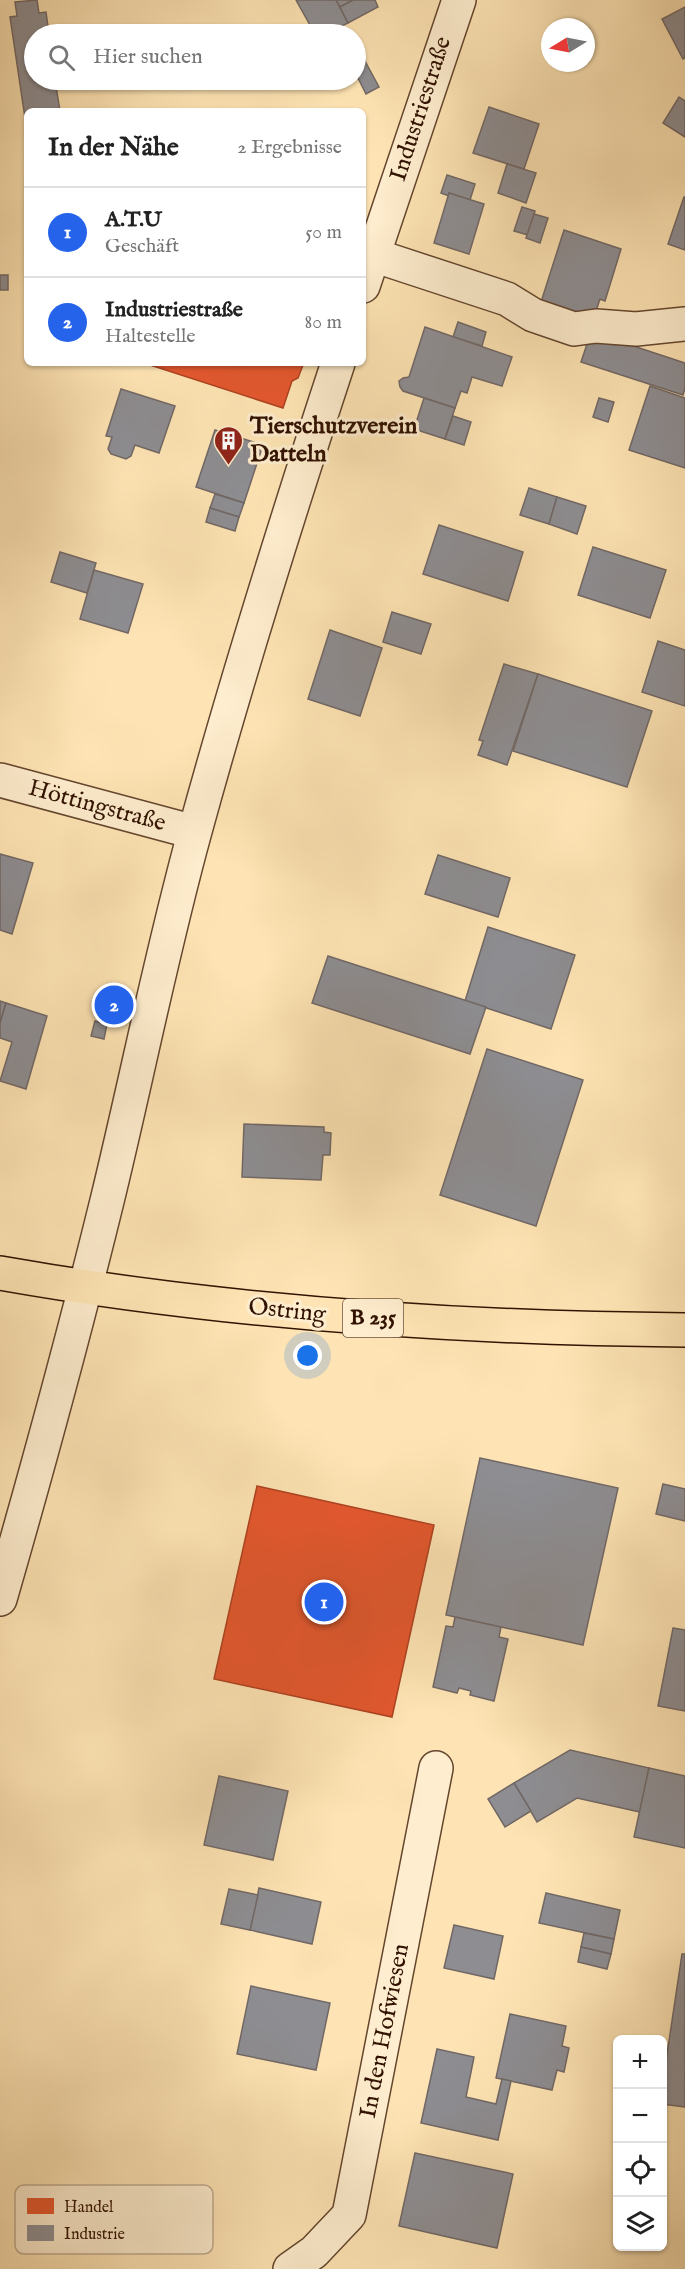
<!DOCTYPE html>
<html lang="de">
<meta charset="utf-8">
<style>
body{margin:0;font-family:"IM FELL English",serif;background:#f2f2f2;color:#222}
.controls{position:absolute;right:18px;bottom:18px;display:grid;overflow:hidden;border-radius:9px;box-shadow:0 2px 4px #0004}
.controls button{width:54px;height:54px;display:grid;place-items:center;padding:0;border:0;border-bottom:2px solid #e0e0e0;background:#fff;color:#222;font:30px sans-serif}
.compass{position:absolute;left:541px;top:18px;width:54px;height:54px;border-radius:50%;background:#fff;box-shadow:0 2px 4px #0004;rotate:260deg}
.you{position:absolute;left:308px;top:1356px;width:21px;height:21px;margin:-15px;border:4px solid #fff;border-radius:50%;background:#1a73e8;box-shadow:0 0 0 9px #1a73e833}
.badge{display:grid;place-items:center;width:39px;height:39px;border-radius:50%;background:#2563eb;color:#fff;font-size:20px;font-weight:700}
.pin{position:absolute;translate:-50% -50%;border:3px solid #fff;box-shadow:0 2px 6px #0006}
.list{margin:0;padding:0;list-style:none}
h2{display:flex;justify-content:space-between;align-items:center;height:78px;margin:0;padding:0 24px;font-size:26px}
h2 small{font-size:20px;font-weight:400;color:#767676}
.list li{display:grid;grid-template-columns:39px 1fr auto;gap:18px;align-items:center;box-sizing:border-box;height:90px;padding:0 24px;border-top:2px solid #e0e0e0}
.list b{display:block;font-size:22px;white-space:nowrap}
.list p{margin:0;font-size:20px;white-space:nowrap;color:#767676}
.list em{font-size:20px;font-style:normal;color:#767676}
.icon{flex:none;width:33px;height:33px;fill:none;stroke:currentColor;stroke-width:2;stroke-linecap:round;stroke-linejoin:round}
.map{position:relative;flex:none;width:685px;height:2269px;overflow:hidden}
.search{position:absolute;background:#fff;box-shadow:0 2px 4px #0004;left:24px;top:24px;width:342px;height:66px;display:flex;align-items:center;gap:15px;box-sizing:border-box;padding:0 21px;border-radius:33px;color:#767676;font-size:22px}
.panel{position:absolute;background:#fff;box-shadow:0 2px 4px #0004;left:24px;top:108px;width:342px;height:258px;border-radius:9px}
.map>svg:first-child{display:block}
.shops{fill:#e4572e;stroke:#ae4220;stroke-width:1.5}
.industry{fill:#8d8d92;stroke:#716866;stroke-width:1.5}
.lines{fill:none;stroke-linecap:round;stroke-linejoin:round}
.minor-casing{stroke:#64462e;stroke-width:36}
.major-casing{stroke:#311201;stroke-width:36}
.minor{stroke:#feedce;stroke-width:33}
.major{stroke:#fee4b4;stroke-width:33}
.labels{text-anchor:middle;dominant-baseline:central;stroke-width:6;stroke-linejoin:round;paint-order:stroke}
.shield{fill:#feedce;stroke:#6e543e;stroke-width:1.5}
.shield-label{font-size:22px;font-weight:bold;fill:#311201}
.street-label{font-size:24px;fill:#311201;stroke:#feedce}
.poi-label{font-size:24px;font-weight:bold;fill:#311201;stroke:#feedce;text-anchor:start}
.key{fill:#feedce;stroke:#c0ab90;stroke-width:1.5}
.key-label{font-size:16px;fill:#311201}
</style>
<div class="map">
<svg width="685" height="2269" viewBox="0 0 685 2269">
<rect width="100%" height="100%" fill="#fee4b4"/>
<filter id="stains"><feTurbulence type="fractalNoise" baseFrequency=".00333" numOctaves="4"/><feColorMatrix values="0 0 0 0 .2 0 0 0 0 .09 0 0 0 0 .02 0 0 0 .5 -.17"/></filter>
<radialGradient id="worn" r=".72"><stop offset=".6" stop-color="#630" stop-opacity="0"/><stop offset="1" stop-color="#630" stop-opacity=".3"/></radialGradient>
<g class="shops">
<path d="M144,363H302L303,365L298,378L292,381L283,408Z"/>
<path d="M257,1486L434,1525L392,1717L214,1679Z"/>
</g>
<g class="industry">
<path d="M37,0L39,13L46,12L49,34H34V80H55L60,111H27V118H25L10,17L17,16L15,2Z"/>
<path d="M296,0H336L348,23L326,34H315Z"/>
<path d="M336,0H353L340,7Z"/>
<path d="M353,0H375L378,7L348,23L340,7Z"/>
<path d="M685,7V58L683,59L662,19Z"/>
<path d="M365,61L379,87L366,94L356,74V67Z"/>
<path d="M679,97L685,101V137L663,123Z"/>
<path d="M489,107L539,124L524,169L473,153Z"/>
<path d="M507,164L536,173L526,203L498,193Z"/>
<path d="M447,175L475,184L470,200L449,193V196L441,193Z"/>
<path d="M449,193L484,204L469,254L434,243Z"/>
<path d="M684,197H685V250L668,244Z"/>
<path d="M522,207L535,211L528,235L514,231Z"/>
<path d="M534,214L548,218L540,243L526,238Z"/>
<path d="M564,230L621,249L605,301L600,299L594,317L578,315L541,302Z"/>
<rect x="0" y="275" width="8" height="15"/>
<path d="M458,322L486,332L482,346L453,337Z"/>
<path d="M425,327L512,357L502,386L472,377L467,393L461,391L455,408L403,391L400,387L399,381L403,378L409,377Z"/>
<path d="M591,332L685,363V388L683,395L581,362Z"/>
<path d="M650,386L685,398V468L629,450Z"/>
<path d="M121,389L175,406L159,453L135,445L131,456L126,459L111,454L108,449L112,437L106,436Z"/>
<path d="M424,398L455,408L445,439L414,429Z"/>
<path d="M599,398L614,402L608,422L593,417Z"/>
<path d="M453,416L471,422L464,445L445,439Z"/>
<path d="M215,430L263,445L244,503L196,487Z"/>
<path d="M529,488L557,497L549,524L520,515Z"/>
<path d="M215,494L244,503L239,517L210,508Z"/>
<path d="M557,497L586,506L577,534L549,524Z"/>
<path d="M210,508L239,517L235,531L206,522Z"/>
<path d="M439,525L523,552L508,601L423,574Z"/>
<path d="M593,547L666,570L650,618L578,595Z"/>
<path d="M60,552L96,563L87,593L51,582Z"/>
<path d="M94,570L143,584L128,633L80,619Z"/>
<path d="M392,612L431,624L421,654L383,642Z"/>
<path d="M330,630L382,648L360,716L308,699Z"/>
<path d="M658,641L685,650V706L642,692Z"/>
<path d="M504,664L538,674L507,765L478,755L483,741L479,740Z"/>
<path d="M538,674L652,711L627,787L513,751Z"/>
<path d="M0,854L33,863L12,934L0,930Z"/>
<path d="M438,855L510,878L498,917L425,894Z"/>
<path d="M488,927L575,955L551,1029L465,1001Z"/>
<path d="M328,956L486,1007L470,1054L312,1003Z"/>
<path d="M0,1001L6,1003L0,1023Z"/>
<path d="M6,1003L47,1016L26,1089L0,1081L12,1042L0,1038V1023Z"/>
<path d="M95,1021L107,1024L104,1039L91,1036Z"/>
<path d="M487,1049L583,1080L536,1226L440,1195Z"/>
<path d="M244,1124L324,1127V1132L331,1133L330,1155H323L321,1180L242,1177Z"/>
<path d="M480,1458L618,1488L583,1645L446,1615Z"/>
<path d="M663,1484L685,1489V1521L656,1514Z"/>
<path d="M455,1617L501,1627L499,1637L508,1639L494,1701L470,1695L471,1691L459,1688L457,1693L433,1687L446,1626L453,1627Z"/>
<path d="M673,1628L685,1630V1711L658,1706Z"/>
<path d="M570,1750L649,1768L640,1812L577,1798L537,1822L514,1783Z"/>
<path d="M649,1768L685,1776V1848L634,1837Z"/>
<path d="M219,1776L288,1791L273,1860L204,1845Z"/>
<path d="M514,1783L531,1811L505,1827L488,1799Z"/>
<path d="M259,1888L321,1902L312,1944L250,1930Z"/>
<path d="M229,1889L258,1895L250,1930L221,1924Z"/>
<path d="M546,1893L620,1910L614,1939L539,1923Z"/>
<path d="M454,1925L503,1936L494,1979L444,1968Z"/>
<path d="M584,1933L614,1939L611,1954L581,1947Z"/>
<path d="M581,1947L611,1954L607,1969L578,1962Z"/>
<path d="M682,1954H685V2107L662,2104V2088Z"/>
<path d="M251,1986L330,2003L316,2070L237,2054Z"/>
<path d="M510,2014L566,2026L562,2046L569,2048L564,2072L557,2070L552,2090L496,2078Z"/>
<path d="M437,2049L474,2057L466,2097L496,2104L502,2079L511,2081L498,2140L421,2123Z"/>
<path d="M415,2153L513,2174L497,2248L399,2226Z"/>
</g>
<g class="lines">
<defs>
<g id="minor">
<path d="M373,255L507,299L533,315L574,329L596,326L636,329L685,324"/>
<path d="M363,286L459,0"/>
<path d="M0,780L194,832"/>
<path d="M0,1599C38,1467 74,1335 107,1201C137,1078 161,954 195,831C238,674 287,518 338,363"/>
<path d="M290,2269L314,2252L349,2215L436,1768"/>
</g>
<path id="major" d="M0,1273C226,1313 456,1328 685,1330"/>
</defs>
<use href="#minor" class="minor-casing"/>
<use href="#major" class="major-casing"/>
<use href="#minor" class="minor"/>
<use href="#major" class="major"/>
</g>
<defs>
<symbol id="building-pin" viewBox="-11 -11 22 30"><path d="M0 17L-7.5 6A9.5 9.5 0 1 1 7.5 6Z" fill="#8f2418" stroke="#feedce"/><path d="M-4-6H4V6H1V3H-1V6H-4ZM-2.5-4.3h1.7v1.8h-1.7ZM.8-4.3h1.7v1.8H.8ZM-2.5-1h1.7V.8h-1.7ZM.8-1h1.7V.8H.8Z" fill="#fff"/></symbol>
</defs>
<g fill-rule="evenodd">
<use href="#building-pin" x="212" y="424" width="33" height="45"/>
</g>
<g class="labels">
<rect class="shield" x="343" y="1299" width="60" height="38" rx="4.5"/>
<g class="shield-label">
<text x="373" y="1318">B 235</text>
</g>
<g class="street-label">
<text transform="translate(421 109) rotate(-72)">Industriestraße</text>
<text transform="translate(97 806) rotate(15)">Höttingstraße</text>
<text transform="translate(287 1311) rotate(6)">Ostring</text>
<text transform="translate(385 2031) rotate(-79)">In den Hofwiesen</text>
</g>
<g class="poi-label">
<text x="250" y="426">Tierschutzverein<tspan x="250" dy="28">Datteln</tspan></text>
</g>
</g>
<rect x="15" y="2185" width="198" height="69" rx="9" class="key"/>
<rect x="27" y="2198" width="27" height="16" fill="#e4572e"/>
<rect x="27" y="2225" width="27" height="16" fill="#8d8d92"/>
<g class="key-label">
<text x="64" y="2212">Handel</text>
<text x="64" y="2239">Industrie</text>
</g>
<rect width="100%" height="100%" filter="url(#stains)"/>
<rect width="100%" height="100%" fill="url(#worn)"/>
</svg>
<div class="controls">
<button>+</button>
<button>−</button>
<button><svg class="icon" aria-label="locate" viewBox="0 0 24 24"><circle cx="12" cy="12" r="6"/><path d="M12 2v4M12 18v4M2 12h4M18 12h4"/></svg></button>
<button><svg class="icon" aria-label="layers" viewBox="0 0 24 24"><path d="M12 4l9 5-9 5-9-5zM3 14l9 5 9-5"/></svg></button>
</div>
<svg class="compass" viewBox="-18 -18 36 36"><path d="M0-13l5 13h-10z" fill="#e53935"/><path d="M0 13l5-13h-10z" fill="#767676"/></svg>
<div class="you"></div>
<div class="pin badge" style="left:324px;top:1602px">1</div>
<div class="pin badge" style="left:114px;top:1005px">2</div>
<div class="search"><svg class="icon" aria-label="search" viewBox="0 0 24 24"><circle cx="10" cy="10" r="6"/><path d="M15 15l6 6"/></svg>Hier suchen</div>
<section class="panel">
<h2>In der Nähe<small>2 Ergebnisse</small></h2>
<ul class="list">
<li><span class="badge">1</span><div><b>A.T.U</b><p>Geschäft</p></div><em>50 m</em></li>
<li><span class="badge">2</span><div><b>Industriestraße</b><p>Haltestelle</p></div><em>80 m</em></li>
</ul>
</section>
</div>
